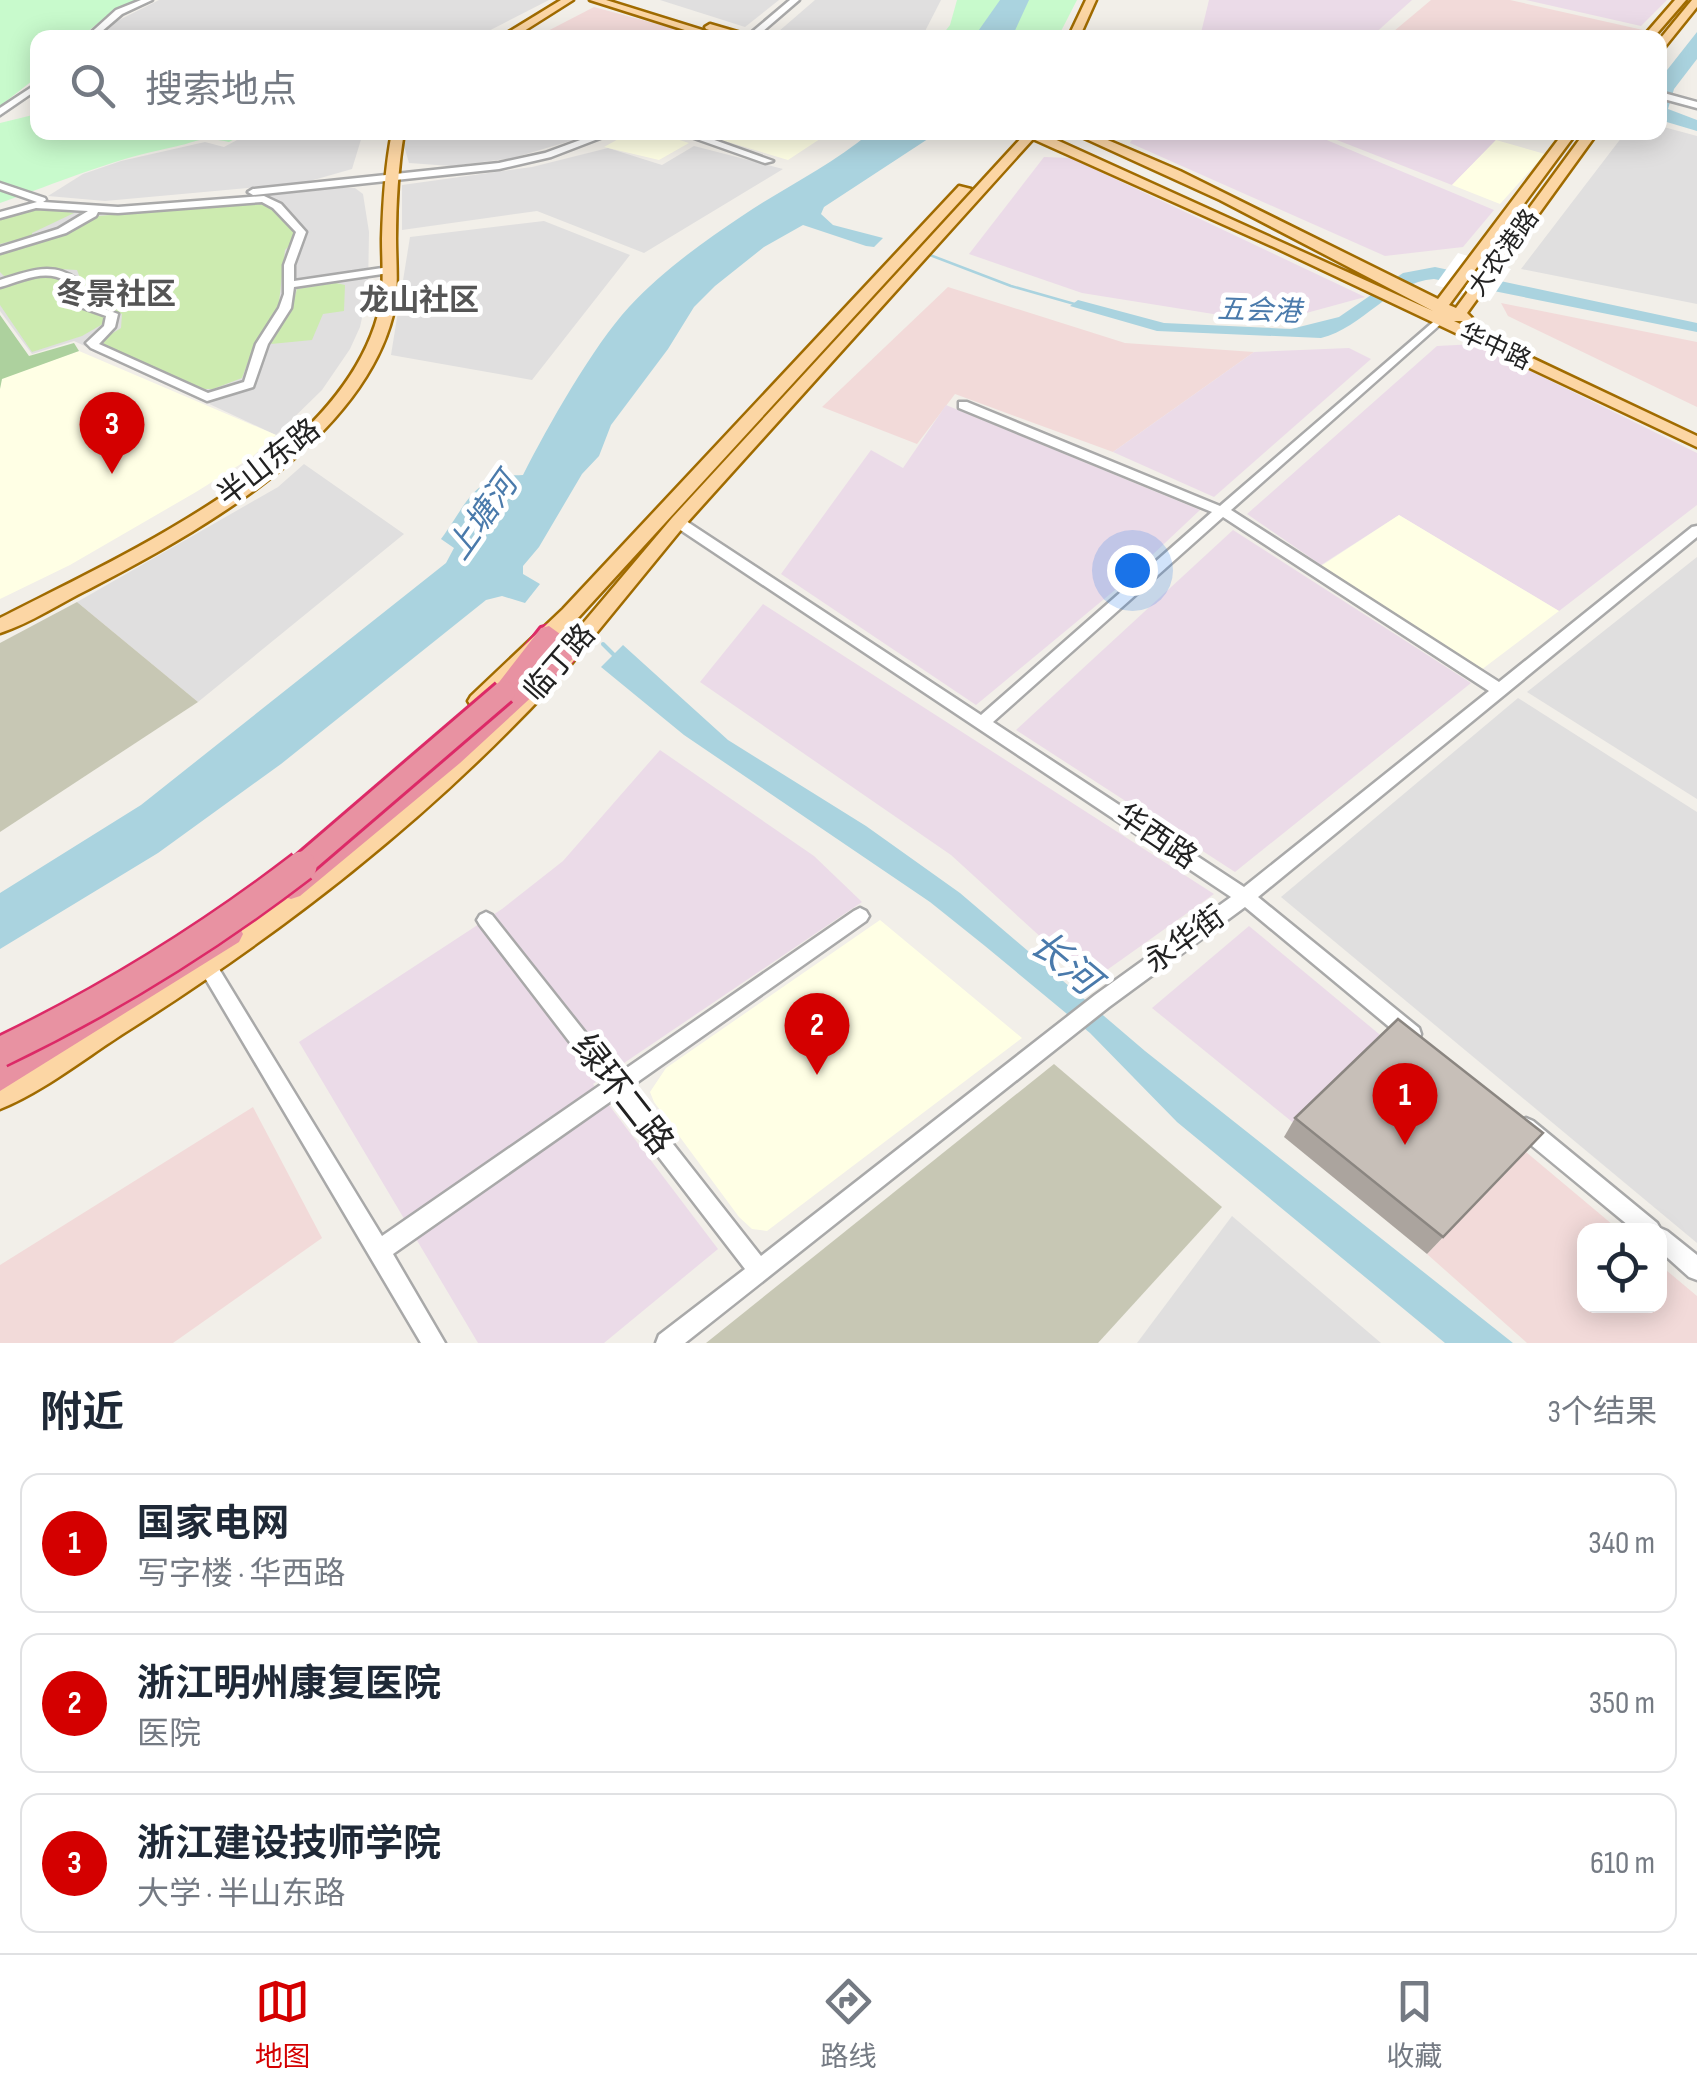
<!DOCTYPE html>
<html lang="zh">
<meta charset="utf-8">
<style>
body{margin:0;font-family:"Sofia Sans Condensed","Noto Sans SC",sans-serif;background:#f6f6f7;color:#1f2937}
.controls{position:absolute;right:30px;bottom:30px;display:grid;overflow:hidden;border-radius:20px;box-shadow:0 5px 25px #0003}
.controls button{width:90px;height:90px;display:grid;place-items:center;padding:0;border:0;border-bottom:2px solid #e0e1e3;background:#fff;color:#1f2937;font:50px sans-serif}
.you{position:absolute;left:1132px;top:570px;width:35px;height:35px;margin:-25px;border:8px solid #fff;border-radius:50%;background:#1a73e8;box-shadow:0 0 0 15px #1a73e833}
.badge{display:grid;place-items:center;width:65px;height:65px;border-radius:50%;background:#d40000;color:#fff;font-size:32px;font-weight:700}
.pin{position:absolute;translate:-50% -82px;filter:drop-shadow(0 2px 5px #0008)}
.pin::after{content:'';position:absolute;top:52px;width:35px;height:30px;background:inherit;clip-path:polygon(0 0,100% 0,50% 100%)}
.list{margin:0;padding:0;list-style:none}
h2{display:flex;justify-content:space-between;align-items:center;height:130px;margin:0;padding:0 40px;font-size:42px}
h2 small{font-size:32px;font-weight:400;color:#747a83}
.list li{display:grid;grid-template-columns:65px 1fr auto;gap:30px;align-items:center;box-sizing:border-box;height:140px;margin:0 20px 20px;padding:0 20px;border:2px solid #e0e1e3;border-radius:20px}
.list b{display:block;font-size:38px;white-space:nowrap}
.list p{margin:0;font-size:32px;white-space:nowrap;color:#747a83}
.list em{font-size:32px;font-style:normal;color:#747a83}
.icon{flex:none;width:55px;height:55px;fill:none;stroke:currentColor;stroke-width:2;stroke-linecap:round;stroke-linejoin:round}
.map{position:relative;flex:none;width:1697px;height:1343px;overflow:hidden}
.search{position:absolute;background:#fff;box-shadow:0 5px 25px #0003;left:30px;right:30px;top:30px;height:110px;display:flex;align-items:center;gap:25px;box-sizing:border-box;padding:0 35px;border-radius:20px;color:#747a83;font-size:38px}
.sheet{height:610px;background:#fff}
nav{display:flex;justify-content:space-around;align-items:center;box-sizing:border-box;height:140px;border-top:2px solid #e0e1e3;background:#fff;font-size:28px;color:#747a83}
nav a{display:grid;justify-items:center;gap:5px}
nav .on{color:#d40000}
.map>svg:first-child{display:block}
.residential{fill:#e0dfdf}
.commercial{fill:#f2dad9}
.industrial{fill:#ebdbe8}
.education{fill:#ffffe5}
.construction{fill:#c7c7b4}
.grass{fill:#cdebb0}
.forest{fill:#add19e}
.park{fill:#c8facc}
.water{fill:#aad3df}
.pier{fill:#fff}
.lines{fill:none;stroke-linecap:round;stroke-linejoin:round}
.stream-far1{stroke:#aad3df;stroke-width:2.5}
.stream{stroke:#aad3df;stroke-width:4}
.minor-casing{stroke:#a9a9a9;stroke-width:5}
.major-casing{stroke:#a06b00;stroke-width:5}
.highway-casing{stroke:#dc2a67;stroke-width:6}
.minor{fill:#fff;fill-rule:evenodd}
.major{fill:#fcd6a4;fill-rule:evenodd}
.highway{fill:#e892a2;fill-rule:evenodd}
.highway-bridge-far1-casing{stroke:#dc2a67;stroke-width:28;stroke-linecap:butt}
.highway-bridge-casing{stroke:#dc2a67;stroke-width:34;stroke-linecap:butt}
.highway-bridge-far1{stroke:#e892a2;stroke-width:22}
.highway-bridge{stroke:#e892a2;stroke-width:29}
.wall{fill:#aba49e}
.building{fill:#c7bfb8;stroke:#8b8681;stroke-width:2.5}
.labels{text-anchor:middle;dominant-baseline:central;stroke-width:10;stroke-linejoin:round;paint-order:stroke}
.far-street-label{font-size:25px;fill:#222;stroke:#fff}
.far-water-label{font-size:28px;font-style:italic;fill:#4a7aab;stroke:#fff}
.far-quarter-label{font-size:30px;font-weight:bold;fill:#555;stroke:#fff}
.street-label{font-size:30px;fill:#222;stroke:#fff}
.water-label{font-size:32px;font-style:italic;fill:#4a7aab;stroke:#fff}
.near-street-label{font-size:35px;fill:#222;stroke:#fff}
.near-water-label{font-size:38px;font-style:italic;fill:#4a7aab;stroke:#fff}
</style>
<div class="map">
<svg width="1697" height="1343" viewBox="0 0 1697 1343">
<rect width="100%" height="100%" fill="#f2efe9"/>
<g class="residential">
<path d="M159,0H549L477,37L93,38L99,30Z"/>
<path d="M660,0H779L745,27Z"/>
<path d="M815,0H941L922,37L797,38L778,32Z"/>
<path d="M1660,126L1697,136V304L1521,269L1625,133L1660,132Z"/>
<path d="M252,132L363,133L352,169L303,183L105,201L48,196L83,174L121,161L205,142L224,147Z"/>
<path d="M407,132L597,133L513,158L451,166L409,163L402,139Z"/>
<path d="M694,146L783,169L644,253L537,211L402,230V185L532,167L608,148L662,165Z"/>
<path d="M342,188H355L363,194L369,232L368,290L360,327L350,349L322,390L276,435L74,341L32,354L0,311V214L34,203L111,208Z"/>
<path d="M544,221L630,255L532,380L391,355L410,237Z"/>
<path d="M304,464L404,534L198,702L77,602L278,487Z"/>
<path d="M1697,557V799L1527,692Z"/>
<path d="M1518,698L1697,812V1243L1281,897Z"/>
<path d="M1232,1216L1381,1343H1137Z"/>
</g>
<g class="commercial">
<path d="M1431,0H1510L1643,30L1637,38L1387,37Z"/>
<path d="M594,7L705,37L538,36Z"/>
<path d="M948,287L1125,343L1254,352L1113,452L955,394L917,444L822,407Z"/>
<path d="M1501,303L1697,342V407L1508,316Z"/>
<path d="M253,1107L322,1238L173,1343H0V1265Z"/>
<path d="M1526,1152L1619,1230H1584V1306H1660V1265L1697,1296V1343H1527L1427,1254Z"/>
</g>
<g class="industrial">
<path d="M1209,0H1412L1371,37H1200Z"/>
<path d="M1526,0H1667L1641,26Z"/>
<path d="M1467,132L1496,140L1452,185L1319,133Z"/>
<path d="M1136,133H1310L1494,210L1463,247L1385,256L1130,143Z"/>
<path d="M1044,157L1071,158L1365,297L1299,315L1232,317L1082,293L969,254Z"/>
<path d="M1476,344L1697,453V505L1559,611L1399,515L1321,565L1247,514L1437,346Z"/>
<path d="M1349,348L1371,359L1214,497L1113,452L1254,352Z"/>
<path d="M946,405L1200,510L1115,590L976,705L781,574L871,450L903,468Z"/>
<path d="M1233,530L1471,683L1235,872L1016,730Z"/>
<path d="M763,604L1214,894L1090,982L951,855L700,682Z"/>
<path d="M660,750L814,856L862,902L593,1084L718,1249L604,1343H478L299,1042L502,909L563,861Z"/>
<path d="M1249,926L1385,1039L1296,1125L1152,1008Z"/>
</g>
<g class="education">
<path d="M631,132L658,133L689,143L659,160L604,147Z"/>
<path d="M698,133L829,132V133L788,160Z"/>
<path d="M1496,140L1545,154L1500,204L1452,185Z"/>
<path d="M79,351L276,435L252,457L196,492L70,565L0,599V379Z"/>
<path d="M1399,515L1559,611L1481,670L1321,566Z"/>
<path d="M880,920L1022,1038L767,1231L752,1229L739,1217L654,1102L650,1092L666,1068Z"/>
</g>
<g class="construction">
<path d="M77,602L198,702L0,832V643Z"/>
<path d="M1054,1064L1222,1207L1098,1343H706Z"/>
</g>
<g class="grass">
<path d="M262,202L298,229L297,238L285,250L278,311L252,351L242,378L213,389H202L104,346L103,339L121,328L122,314L82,300L77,294L80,278L77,270L42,268L5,277L0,272V253L55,236L98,216Z"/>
<path d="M35,207L74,213L32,233V236L0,244V218Z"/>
<path d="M57,277L66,285L58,300L61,305L107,316L108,321L82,336L32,352L0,305V288L37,278Z"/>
<path d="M336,283L345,285L344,311L323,314L312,340L271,344L291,310L297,289Z"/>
</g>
<path class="forest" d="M0,315L29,356L74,343L79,351L2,379L0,389Z"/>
<g class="park">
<path d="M0,0H139L114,10L81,37L38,38L37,77L0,106Z"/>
<path d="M957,0H1077L1058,37L940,38L950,25Z"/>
<path d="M37,114L38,132L245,133L229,142C199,135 196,143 169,148C110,160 57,183 0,203V123Z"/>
</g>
<g class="water">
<path d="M1000,0H1029L1012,37H974Z"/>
<path d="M1697,32V59L1674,89L1668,109L1697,120V131L1660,120V79Z"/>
<path d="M870,133H937L824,207L821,214L833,225L883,238L874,247L866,246L803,225L764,247L715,286L694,307L668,349L611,425L599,456L582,474L539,547L523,566V574L540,584L525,603L502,596L486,600L281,764L158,853L0,949V893L141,805L446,563L454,548L441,539C469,501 472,476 523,475C548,426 593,346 629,307C661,272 703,242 742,216C785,187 830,166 870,133Z"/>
<path d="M1435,267L1697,323V332L1434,279C1390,282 1363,328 1321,338L1157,331L1070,306L1078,300L1164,323L1291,329L1339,317L1403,273Z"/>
<path d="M623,645L728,740L866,826L960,893L1145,1051L1513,1343H1445L1177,1122L1090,1033L985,946L930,902L684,735L601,667Z"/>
</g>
<path class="pier" d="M1458,253L1511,269L1490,301L1435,285Z"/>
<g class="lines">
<path class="stream-far1" d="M930,255L1011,286L1078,305"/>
<path class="stream" d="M603,644L614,655"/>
<defs>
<g id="minor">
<path d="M141,0H152L122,14L94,38H85L116,10Z"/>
<path d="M790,0H799L755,38H745Z"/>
<path d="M38,83V89L0,115V108Z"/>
<path d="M1660,92L1697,102V108L1660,98Z"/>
<path d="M602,132H616L551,157L499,169L253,195L248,192L253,189L499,163L545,153Z"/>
<path d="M677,132H692L773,161L765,163Z"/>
<path d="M0,183L45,198L46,200L43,202L118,207L264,196L281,204L306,232L294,265V281L389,267L394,270L389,273L294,287L291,308L268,344L253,387L207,401L91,348L86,343L104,326L106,316L66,302V281C45,268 22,281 0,287V280C26,272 54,260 77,280L76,298L118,314L115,327L99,344L208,393L244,382L256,344L279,308L284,294V265L296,232L273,208L262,202L118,213L98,212L96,216L66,233L0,253V247L58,229L88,211L36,208L0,218V212L37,202L0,189Z"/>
<path d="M1439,317L1445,320L1443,322L1231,510L1499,682L1692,527L1697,526V537L1258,897L1419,1028L1421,1034L1419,1040L1412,1043L1405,1040L1245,907L1109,1007L685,1343H656L659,1335L745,1269L614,1099L393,1254L445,1343H421L201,971L198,965L201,959L207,957L213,959L382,1236L602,1084L480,925L477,920L480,915L486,912L492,915L618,1074L854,911L860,908L866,911L869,916L866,921L629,1088L761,1256L1095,995L1231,897L673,525L671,522L673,519H683L981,715L1212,512L959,408V402H967L1220,506ZM1223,517L1489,691L1244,887L993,722Z"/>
<path d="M1526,1118L1533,1121L1657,1223L1660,1228L1667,1231L1697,1255V1280L1689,1277L1660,1251V1230H1634L1519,1135L1516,1128L1519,1121Z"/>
</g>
<g id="major">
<path d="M561,0H573L513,38H499Z"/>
<path d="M590,0H606L728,38H710Z"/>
<path d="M1086,0H1096L1079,38H1068Z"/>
<path d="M1675,0H1686L1653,38H1642Z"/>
<path d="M1692,0H1697V7L1664,48L1660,49V39Z"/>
<path d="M710,24L751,36L752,38H734L706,29L705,27Z"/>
<path d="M392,132H404C398,168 396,203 396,239C396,264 399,291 393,315C361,442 197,533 89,589C60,603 31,623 0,633V618C123,555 339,460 378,315C385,291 382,264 382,239C383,203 385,168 392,132Z"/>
<path d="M1022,132H1039L1433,311L1220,200L1071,132H1089L1180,171L1438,299L1564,132H1577L1449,305L1456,308L1585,132H1598L1467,313L1472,318L1470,321H1454L1697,436V447L1276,248L1033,139L684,526L571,664H557L554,659L557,654L672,518L1024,135Z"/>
<path d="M959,186L971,189L577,619L485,706H471L468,701L471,696L563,609Z"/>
<path d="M545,674L552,676L555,681L552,686C424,823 287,929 129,1030C89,1055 43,1092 0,1109V1083C143,995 285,906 413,798C457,760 497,718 538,676Z"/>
</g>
<g id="highway">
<path d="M549,626L560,634L532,672L570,638L578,636L589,644L460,763L300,896L291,899L282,896L278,888L282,880L501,699L493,692L496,686L541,628Z"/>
<path d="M230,922L239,926L243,934L239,942L0,1091V1061Z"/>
</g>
</defs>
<use href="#minor" class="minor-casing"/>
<use href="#major" class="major-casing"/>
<use href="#highway" class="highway-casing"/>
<use href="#minor" class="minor"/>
<use href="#major" class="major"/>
<use href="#highway" class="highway"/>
<defs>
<path id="highway-bridge-far1" d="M299,868L504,692"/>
<path id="highway-bridge" d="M0,1052C108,1000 207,939 302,866"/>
</defs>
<use href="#highway-bridge-far1" class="highway-bridge-far1-casing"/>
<use href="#highway-bridge" class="highway-bridge-casing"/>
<use href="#highway-bridge-far1" class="highway-bridge-far1"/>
<use href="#highway-bridge" class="highway-bridge"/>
</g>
<path class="wall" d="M1295,1118L1543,1133L1427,1254L1284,1137Z"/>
<path class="building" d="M1398,1019L1543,1133L1443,1237L1295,1118Z"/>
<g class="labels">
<g class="far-street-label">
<text transform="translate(1504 253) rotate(-54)">大农港路</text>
<text transform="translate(1495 347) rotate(25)">华中路</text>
</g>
<g class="far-water-label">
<text transform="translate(1259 311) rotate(2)">五会港</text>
</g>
<g class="far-quarter-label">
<text x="116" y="295">冬景社区</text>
<text x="419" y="301">龙山社区</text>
</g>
<g class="street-label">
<text transform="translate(269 463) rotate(-38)">半山东路</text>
<text transform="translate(560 663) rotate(-49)">临丁路</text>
<text transform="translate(1156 837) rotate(34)">华西路</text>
<text transform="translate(1185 940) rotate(-36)">永华街</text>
</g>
<g class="water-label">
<text transform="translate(483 517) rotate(-55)">上塘河</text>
</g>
<g class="near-street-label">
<text transform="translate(622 1095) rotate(52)">绿环二路</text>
</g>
<g class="near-water-label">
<text transform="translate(1064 963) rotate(40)">长河</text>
</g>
</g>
</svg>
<div class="controls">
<button><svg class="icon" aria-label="locate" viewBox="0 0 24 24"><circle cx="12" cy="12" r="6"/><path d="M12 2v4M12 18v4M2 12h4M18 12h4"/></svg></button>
</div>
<div class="you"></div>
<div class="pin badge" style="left:1405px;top:1145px">1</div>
<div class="pin badge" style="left:817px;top:1075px">2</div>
<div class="pin badge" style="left:112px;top:474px">3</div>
<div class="search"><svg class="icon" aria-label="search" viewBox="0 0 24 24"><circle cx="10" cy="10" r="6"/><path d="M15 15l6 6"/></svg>搜索地点</div>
</div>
<section class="sheet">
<h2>附近<small>3个结果</small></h2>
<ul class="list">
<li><span class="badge">1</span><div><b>国家电网</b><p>写字楼 · 华西路</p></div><em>340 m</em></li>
<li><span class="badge">2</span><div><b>浙江明州康复医院</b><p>医院</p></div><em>350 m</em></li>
<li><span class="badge">3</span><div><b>浙江建设技师学院</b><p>大学 · 半山东路</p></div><em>610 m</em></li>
</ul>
</section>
<nav>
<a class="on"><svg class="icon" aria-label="map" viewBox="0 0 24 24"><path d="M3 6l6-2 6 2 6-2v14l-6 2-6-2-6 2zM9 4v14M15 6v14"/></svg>地图</a>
<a><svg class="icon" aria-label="directions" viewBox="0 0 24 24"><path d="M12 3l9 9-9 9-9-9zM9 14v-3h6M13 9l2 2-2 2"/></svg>路线</a>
<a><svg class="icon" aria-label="saved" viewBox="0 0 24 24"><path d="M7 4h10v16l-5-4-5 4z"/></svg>收藏</a>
</nav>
